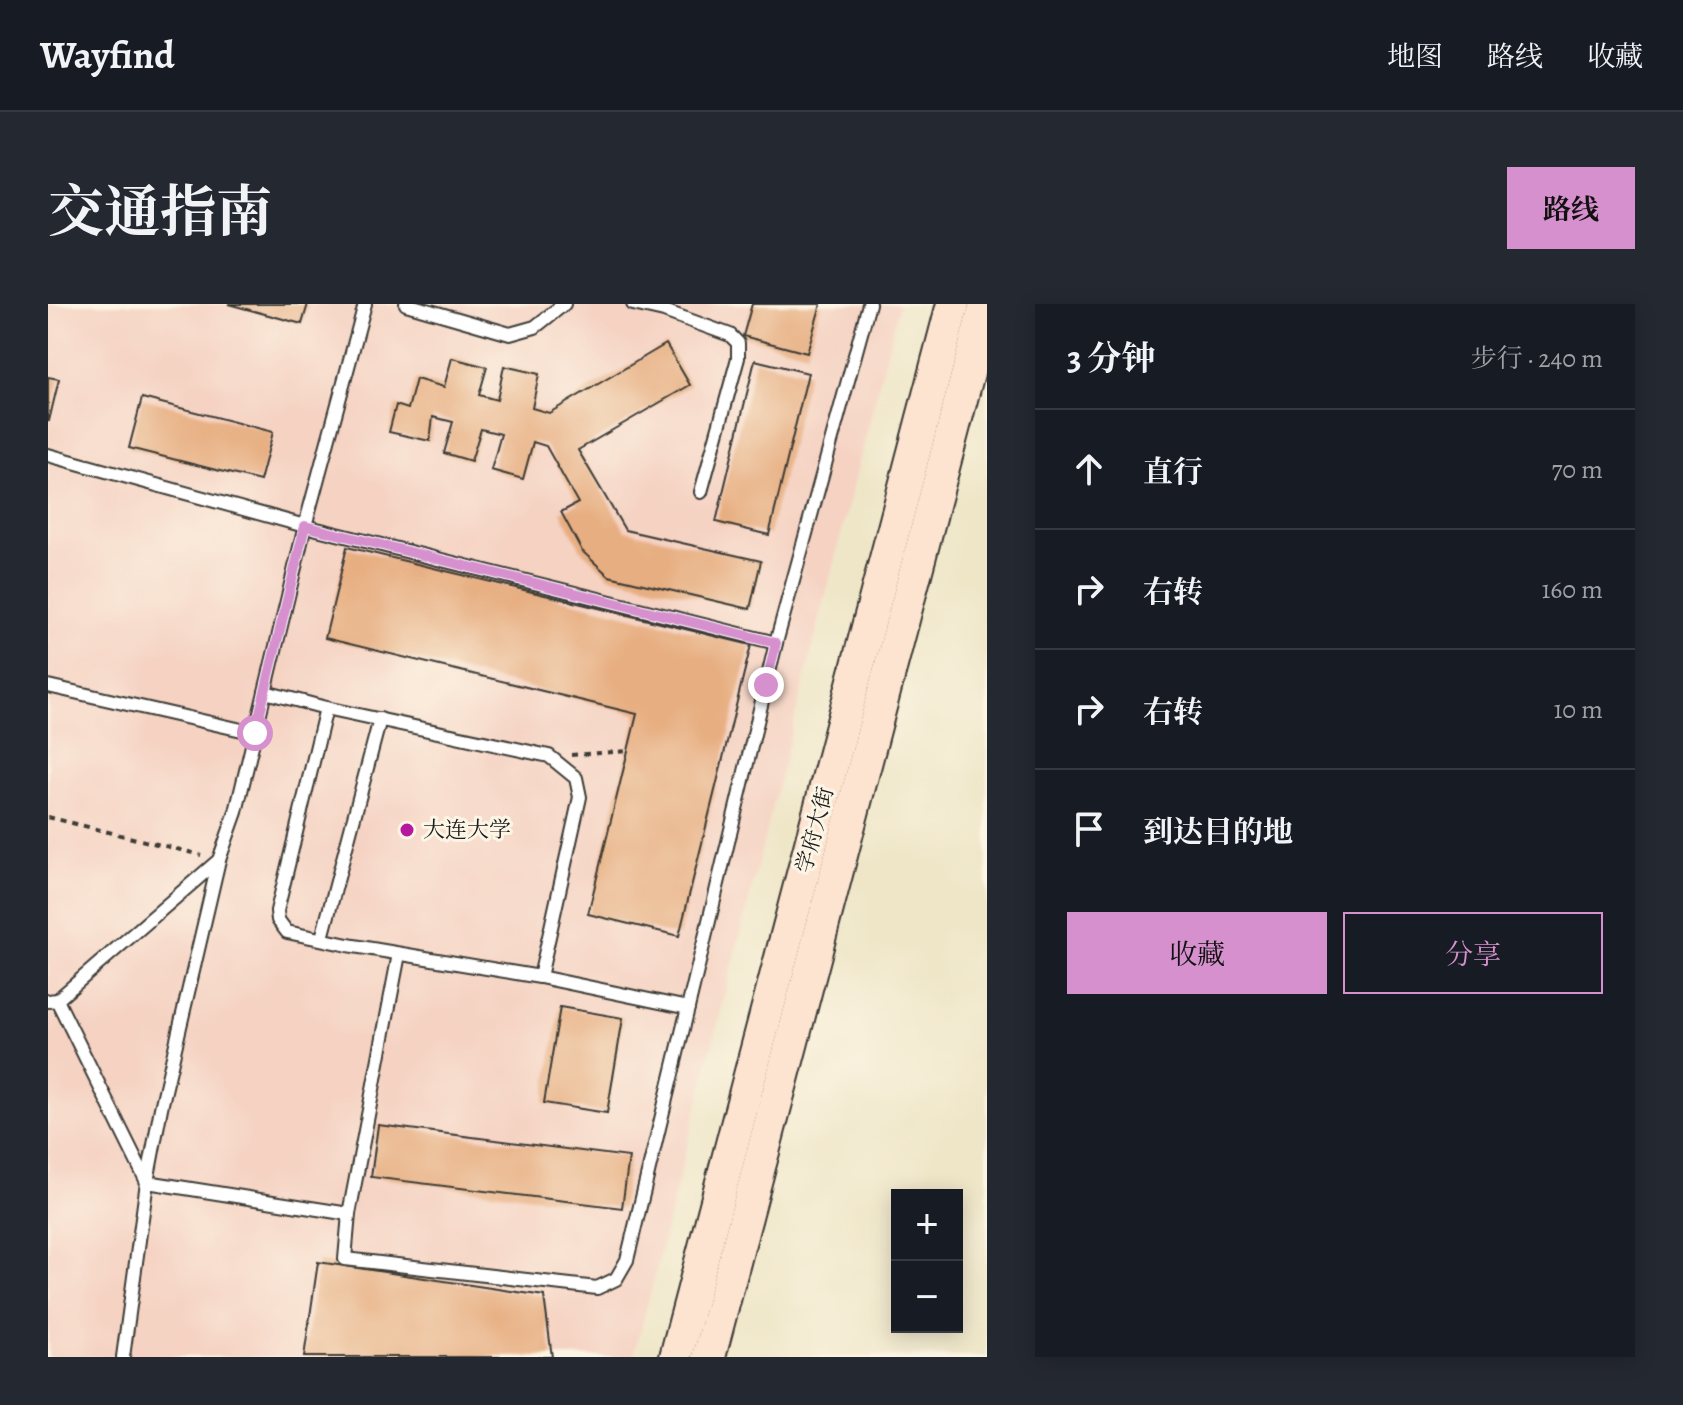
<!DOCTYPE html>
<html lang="zh">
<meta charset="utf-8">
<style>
body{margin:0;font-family:Alegreya,"Noto Serif SC",serif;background:#242831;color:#f1f3f6}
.controls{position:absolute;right:24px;bottom:24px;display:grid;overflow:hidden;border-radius:0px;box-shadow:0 4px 20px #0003}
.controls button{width:72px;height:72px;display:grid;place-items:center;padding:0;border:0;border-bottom:2px solid #363941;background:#171b24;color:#f1f3f6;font:40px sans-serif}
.stop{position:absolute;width:24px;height:24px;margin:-18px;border:6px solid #d690ce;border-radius:50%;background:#fff}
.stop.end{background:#d690ce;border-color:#fff;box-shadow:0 2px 8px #0008}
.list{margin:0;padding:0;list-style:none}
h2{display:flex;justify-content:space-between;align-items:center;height:104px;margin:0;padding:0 32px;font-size:34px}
h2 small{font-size:26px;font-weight:400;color:#9ea1a6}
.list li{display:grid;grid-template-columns:52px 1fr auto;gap:24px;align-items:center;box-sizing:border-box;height:120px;padding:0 32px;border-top:2px solid #363941}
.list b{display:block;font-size:30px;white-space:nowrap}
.list em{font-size:26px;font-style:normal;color:#9ea1a6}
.actions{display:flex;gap:16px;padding:24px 32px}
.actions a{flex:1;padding:18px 0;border:2px solid #d690ce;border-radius:0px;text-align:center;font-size:28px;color:#d690ce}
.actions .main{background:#d690ce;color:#111}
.icon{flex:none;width:44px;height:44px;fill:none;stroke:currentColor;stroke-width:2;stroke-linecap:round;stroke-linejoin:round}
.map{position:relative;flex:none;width:939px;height:1053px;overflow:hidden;border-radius:0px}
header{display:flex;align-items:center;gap:48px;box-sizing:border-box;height:112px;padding:0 40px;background:#171b24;border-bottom:2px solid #363941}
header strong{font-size:38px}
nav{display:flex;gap:44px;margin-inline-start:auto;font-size:28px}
.intro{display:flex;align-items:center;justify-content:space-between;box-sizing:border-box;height:192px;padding:0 48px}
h1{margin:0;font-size:56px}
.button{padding:20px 36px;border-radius:0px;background:#d690ce;color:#111;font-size:28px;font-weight:700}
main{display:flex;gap:48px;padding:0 48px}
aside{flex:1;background:#171b24;border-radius:0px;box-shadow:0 4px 20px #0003}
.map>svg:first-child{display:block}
.built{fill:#f5d2c2}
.building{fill:#e7ae81}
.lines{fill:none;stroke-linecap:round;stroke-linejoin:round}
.lane-casing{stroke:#3c3a36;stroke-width:16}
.secondary-casing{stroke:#3c3a36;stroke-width:36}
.path{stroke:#3c3a36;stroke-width:4;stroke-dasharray:6 6;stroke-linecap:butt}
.lane{stroke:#fff;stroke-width:12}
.secondary{stroke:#fde4d1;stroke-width:32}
.route{stroke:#d690ce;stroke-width:10}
.poi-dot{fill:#b5179e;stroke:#fcf5e5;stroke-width:3}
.labels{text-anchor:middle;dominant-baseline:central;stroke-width:6;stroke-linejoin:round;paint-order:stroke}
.poi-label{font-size:22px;fill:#1c1c1c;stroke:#fcf5e5;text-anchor:start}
.street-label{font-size:22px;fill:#1c1c1c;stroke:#fcf5e5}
</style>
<header>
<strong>Wayfind</strong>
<nav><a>地图</a><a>路线</a><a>收藏</a></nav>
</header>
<div class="intro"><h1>交通指南</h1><a class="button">路线</a></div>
<main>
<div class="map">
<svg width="939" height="1053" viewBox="0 0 939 1053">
<rect width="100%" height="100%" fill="#fcf5e5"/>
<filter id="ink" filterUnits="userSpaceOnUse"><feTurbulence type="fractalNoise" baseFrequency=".0125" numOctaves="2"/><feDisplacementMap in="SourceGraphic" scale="16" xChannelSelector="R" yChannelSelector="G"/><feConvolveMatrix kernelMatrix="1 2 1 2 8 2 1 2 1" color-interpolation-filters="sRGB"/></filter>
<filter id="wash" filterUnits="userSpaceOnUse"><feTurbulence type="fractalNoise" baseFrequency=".006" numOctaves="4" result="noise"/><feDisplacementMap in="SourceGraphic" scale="32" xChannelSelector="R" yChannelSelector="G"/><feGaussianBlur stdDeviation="1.8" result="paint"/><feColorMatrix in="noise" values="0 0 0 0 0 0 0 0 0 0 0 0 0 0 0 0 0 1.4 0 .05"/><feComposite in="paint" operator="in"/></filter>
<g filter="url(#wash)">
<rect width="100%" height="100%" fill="#efe6c8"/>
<path class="built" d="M0,0H851L586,1053H0Z"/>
<g id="blocks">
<g class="building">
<path d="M180,0H260L254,20Z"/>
<path d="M704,0H773L759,49L695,32Z"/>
<path d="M618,40L642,81L530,146L577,226L713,257L702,305L561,272L534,247L513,208L530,199L498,142L485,138L475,175L443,166L453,130L433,125L423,157L396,149L405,118L385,113L382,137L341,128L348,101L360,105L368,75L396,83L404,54L439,63L431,91L449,96L456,62L491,70L484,104L501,109Z"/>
<path d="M707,56L760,69L721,231L668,218Z"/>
<path d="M0,73L11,75L1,117H0Z"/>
<path d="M94,94L225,128L212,177L81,144Z"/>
<path d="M299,243L703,341L631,632L540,610L589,410L277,334Z"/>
<path d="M512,703L575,714L559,809L496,799Z"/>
<path d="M330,821L581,853L574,904L323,873Z"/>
<path d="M270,958L496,992L504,1053H256Z"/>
</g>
</g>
</g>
<g filter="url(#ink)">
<use href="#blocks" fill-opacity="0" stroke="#3c3a36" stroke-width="2"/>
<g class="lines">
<defs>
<g id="lane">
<path d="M358,0L462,30L487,23L516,0"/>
<path d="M585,0L616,7L682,31L690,39V54L653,188"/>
<path d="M0,151L257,222L728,339L821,0"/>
<path d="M0,382L207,429"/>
<path d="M217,388L278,404"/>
<path d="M274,634L332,415"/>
<path d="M351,650L301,910L297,955L549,984L568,975L579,956L640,704"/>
<path d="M492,673L532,493L528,474L501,452L278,404L229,607L230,616L239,628L300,641L492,673L640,704L728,339"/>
<path d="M9,696L99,878L301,910"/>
<path d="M0,697L9,696L171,556L188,508L257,222L317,0"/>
<path d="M75,1053L99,878L113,804L171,556"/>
</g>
<g id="secondary">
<path d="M628,1053L905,0"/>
<path d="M661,1053L938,0"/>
</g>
</defs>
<use href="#lane" class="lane-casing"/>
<use href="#secondary" class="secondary-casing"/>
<g class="path">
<path d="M523,451L580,447"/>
<path d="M0,513L153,551"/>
</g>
<use href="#lane" class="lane"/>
<use href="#secondary" class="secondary"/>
</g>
</g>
<g class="lines" filter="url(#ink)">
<path class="route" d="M207,429L257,222L728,339L718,381"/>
</g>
<circle class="poi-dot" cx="359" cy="526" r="8"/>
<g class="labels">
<g class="poi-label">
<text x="375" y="526">大连大学</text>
</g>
<g class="street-label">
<text transform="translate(767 526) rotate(-75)">学府大街</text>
</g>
</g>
</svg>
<div class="controls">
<button>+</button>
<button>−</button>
</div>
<div class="stop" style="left:207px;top:429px"></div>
<div class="stop end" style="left:718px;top:381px"></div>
</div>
<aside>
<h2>3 分钟<small>步行 · 240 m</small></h2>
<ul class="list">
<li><svg class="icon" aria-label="ahead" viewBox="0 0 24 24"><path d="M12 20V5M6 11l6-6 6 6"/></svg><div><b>直行</b></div><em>70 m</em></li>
<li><svg class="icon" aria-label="right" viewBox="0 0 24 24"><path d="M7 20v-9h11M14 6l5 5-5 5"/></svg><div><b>右转</b></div><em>160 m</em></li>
<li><svg class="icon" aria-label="right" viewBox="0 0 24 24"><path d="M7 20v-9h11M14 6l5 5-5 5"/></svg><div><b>右转</b></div><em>10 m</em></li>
<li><svg class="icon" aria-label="arrive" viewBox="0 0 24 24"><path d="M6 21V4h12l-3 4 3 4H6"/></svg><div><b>到达目的地</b></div></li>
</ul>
<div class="actions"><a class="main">收藏</a><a>分享</a></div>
</aside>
</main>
